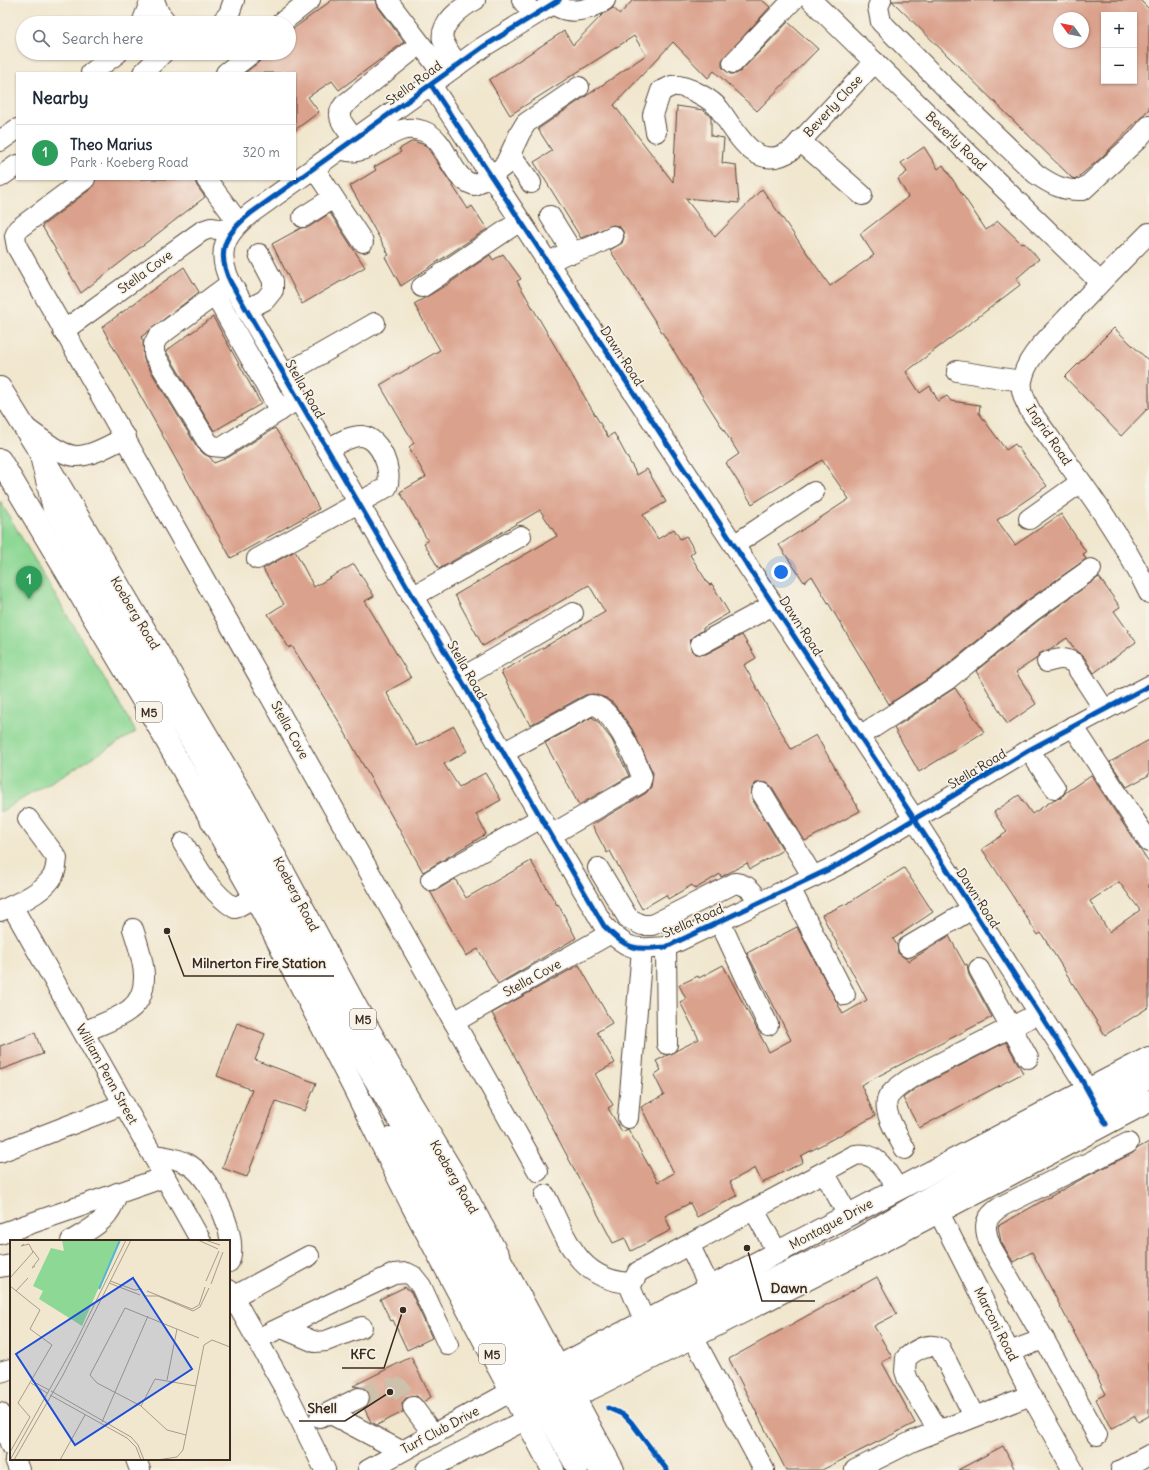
<!DOCTYPE html>
<meta charset="utf-8">
<style>
body{margin:0;font-family:Delius,sans-serif;background:#f6f6f7;color:#1f2937}
.controls{position:absolute;right:12px;top:12px;display:grid;overflow:hidden;border-radius:0px;box-shadow:0 1px 3px #0004}
.controls button{width:36px;height:36px;display:grid;place-items:center;padding:0;border:0;border-bottom:1px solid #e0e1e3;background:#fff;color:#1f2937;font:20px sans-serif}
.compass{position:absolute;left:1053px;top:12px;width:36px;height:36px;border-radius:50%;background:#fff;box-shadow:0 1px 3px #0004;rotate:303deg}
.you{position:absolute;left:781px;top:572px;width:14px;height:14px;margin:-10px;border:3px solid #fff;border-radius:50%;background:#1a73e8;box-shadow:0 0 0 6px #1a73e833}
.badge{display:grid;place-items:center;width:26px;height:26px;border-radius:50%;background:#c8321e;color:#fff;font-size:13px;font-weight:700}
.pin{position:absolute;translate:-50% -33px;filter:drop-shadow(0 1px 2px #0008)}
.pin::after{content:'';position:absolute;top:21px;width:14px;height:12px;background:inherit;clip-path:polygon(0 0,100% 0,50% 100%)}
.list{margin:0;padding:0;list-style:none}
h2{display:flex;justify-content:space-between;align-items:center;height:52px;margin:0;padding:0 16px;font-size:17px}
h2 small{font-size:13px;font-weight:400;color:#747a83}
.list li{display:grid;grid-template-columns:26px 1fr auto;gap:12px;align-items:center;box-sizing:border-box;height:56px;padding:0 16px;border-top:1px solid #e0e1e3}
.list b{display:block;font-size:15px;white-space:nowrap}
.list p{margin:0;font-size:13px;white-space:nowrap;color:#747a83}
.list em{font-size:13px;font-style:normal;color:#747a83}
.icon{flex:none;width:22px;height:22px;fill:none;stroke:currentColor;stroke-width:2;stroke-linecap:round;stroke-linejoin:round}
.map{position:relative;flex:none;width:1149px;height:1470px;overflow:hidden}
.search{position:absolute;background:#fff;box-shadow:0 1px 3px #0004;left:16px;top:16px;width:280px;height:44px;display:flex;align-items:center;gap:10px;box-sizing:border-box;padding:0 14px;border-radius:22px;color:#747a83;font-size:15px}
.panel{position:absolute;background:#fff;box-shadow:0 1px 3px #0004;left:16px;top:72px;width:280px;height:108px;border-radius:0px}
.map>svg:first-child{display:block}
.green{fill:#8ed895;stroke:#64815a}
.building{fill:#daa18c;fill-rule:evenodd}
.lines{fill:none;stroke-linecap:round;stroke-linejoin:round}
.minor-tunnel{stroke:#cdc1ac;stroke-width:20;stroke-dasharray:20 10;stroke-linecap:butt}
.minor-casing{stroke:#564639;stroke-width:22}
.major-casing{stroke:#564639;stroke-width:24}
.minor{stroke:#fff;stroke-width:20}
.major{stroke:#fff;stroke-width:22}
.cycleway-casing{stroke:#f7f3e8;stroke-width:8}
.cycleway{stroke:#0057b8;stroke-width:5}
.labels{text-anchor:middle;dominant-baseline:central;stroke-width:3.5;stroke-linejoin:round;paint-order:stroke}
.shield{fill:#f7f3e8;stroke:#73665b;stroke-width:1}
.shield-label{font-size:12px;font-weight:bold;fill:#3b2a1e}
.street-label{font-size:13px;fill:#3b2a1e;stroke:#f7f3e8}
.inset-river{fill:none;stroke:#53b6d2;stroke-width:2}
.inset-road{fill:none;stroke:#a89b88;stroke-width:1}
.view{fill:#1d4ed8;fill-opacity:0.15;stroke:#1d4ed8;stroke-width:2}
.inset-edge{fill:none;stroke:#3b2a1e;stroke-width:2}
.leader{fill:none;stroke:#3b2a1e;stroke-width:1.5}
.callout-dot{fill:#3b2a1e;stroke:#f7f3e8;stroke-width:1.5}
.callout-label{font-size:14px;text-anchor:middle;font-weight:bold;fill:#3b2a1e;stroke:#f7f3e8;stroke-width:3.5;stroke-linejoin:round;paint-order:stroke}
</style>
<div class="map">
<svg width="1149" height="1470" viewBox="0 0 1149 1470">
<rect width="100%" height="100%" fill="#f7f3e8"/>
<filter id="ink" filterUnits="userSpaceOnUse"><feTurbulence type="fractalNoise" baseFrequency=".025" numOctaves="2"/><feDisplacementMap in="SourceGraphic" scale="8" xChannelSelector="R" yChannelSelector="G"/><feConvolveMatrix kernelMatrix="1 2 1 2 8 2 1 2 1" color-interpolation-filters="sRGB"/></filter>
<filter id="wash" filterUnits="userSpaceOnUse"><feTurbulence type="fractalNoise" baseFrequency=".012" numOctaves="4" result="noise"/><feDisplacementMap in="SourceGraphic" scale="16" xChannelSelector="R" yChannelSelector="G"/><feGaussianBlur stdDeviation="0.9" result="paint"/><feColorMatrix in="noise" values="0 0 0 0 0 0 0 0 0 0 0 0 0 0 0 0 0 1.4 0 .05"/><feComposite in="paint" operator="in"/></filter>
<g filter="url(#wash)">
<rect width="100%" height="100%" fill="#f1e7cf"/>
<path class="green" d="M0,501L136,732L0,812Z"/>
<g id="blocks">
<g class="building">
<path d="M332,0H376L378,7L404,42L339,90L332,81L308,97L319,112L295,130V73H245L259,62L266,53H289V32Z"/>
<path d="M633,0H762L770,7L722,60V67L730,74H736L741,71L788,22L818,49L757,111L714,71L708,78L673,42L614,105L673,182L677,106L703,110L711,117V136L724,138L722,163L736,165L739,203L685,198L715,237L762,189L830,286L874,255L860,234L908,197L898,179L907,172L901,163L924,147L938,169L943,165L986,230L998,221L1021,243L1023,242L1039,259L1016,279L1020,285L906,372L920,393L930,386L938,401L947,396L951,401L980,405L979,413L1006,450L1015,444L1047,486L997,520L1015,545L1061,514L1086,552L1083,554L1086,559L1025,602L941,670L889,704L812,576L804,582L779,545L849,499L822,460L752,504L726,463L739,454L610,250L622,243L624,237L623,231L619,226L613,225L581,238L534,162L552,151L538,129L646,55L634,36L510,115L489,80L564,31L573,45L602,15L613,8L620,14Z"/>
<path d="M1140,0L1149,9V109L1102,157L1076,179L1072,178L892,1ZM1104,15H1134V81H1104ZM1059,18H1083V42H1059Z"/>
<path d="M413,141L425,145L429,150L468,209L472,206L487,229L401,286L385,257L389,255L350,186L376,170L374,167L401,152L399,149Z"/>
<path d="M96,179H195L197,186L205,197L81,293L42,226L92,188Z"/>
<path d="M330,213L365,267L302,304L272,244L301,228L309,227Z"/>
<path d="M503,254L521,279L517,281L608,437L614,433L637,475L647,469L666,502L643,515L658,539L674,529L680,539L686,536L695,551L690,555L709,585L712,584L729,613L703,628V630L691,638L690,644L691,650L695,654H706L742,635L756,658L744,665L791,749L816,735L860,811L805,841L772,787L767,783H756L752,788V799L783,850L750,869L747,863L721,877L720,874L695,889L692,885L668,899L666,895L642,909L610,851L607,853L592,825L646,793L651,787L653,773L632,729L614,704L606,698L593,694L585,695L530,725L501,672L605,612L589,585L483,646L455,595L557,536L540,510L439,569L424,543L428,541L400,492L426,477L409,447L414,443L380,385L440,350L414,304L445,286L490,255L493,260Z"/>
<path d="M184,267L199,292L141,337L143,341L144,360L197,447L204,454L210,457L214,463L229,457L275,428L290,452L319,509L231,558L102,327Z"/>
<path d="M213,317L261,404L214,431L166,351Z"/>
<path d="M1114,328L1149,361V407L1121,436L1065,377Z"/>
<path d="M295,551L314,587L354,564L374,596L365,601L411,678L386,692L417,746L454,726L467,751L444,764L459,787L485,773L501,800L476,814L486,834L423,872L338,720L292,646L289,648L268,614L284,604L263,569Z"/>
<path d="M1099,577L1120,607L1114,611L1136,642L1094,673L1084,657L1076,651L1067,638L1050,649L1039,654L1036,659L1016,672L1036,704L1007,724L976,671L1039,620Z"/>
<path d="M955,688L984,732L919,772L894,728Z"/>
<path d="M592,717L598,722L612,740L629,776L579,805L545,743Z"/>
<path d="M1149,740V775L1127,787L1110,762Z"/>
<path d="M1091,775L1149,863V1007L1105,1035L1041,933L1038,935L982,849L1007,832L994,812L1019,795L1032,814L1055,799L1061,798L1066,792ZM1119,882L1140,910L1109,932L1090,901Z"/>
<path d="M531,861L557,905L558,904L576,938L498,984L478,949L466,956L430,891L437,890L455,879L466,898Z"/>
<path d="M904,868L933,912L893,939L897,945L898,953L909,961L949,936L965,965L967,964L969,975L992,1017L861,1085L875,1116L801,1156L803,1162L762,1183L755,1168L730,1182L737,1196L697,1217L690,1203L665,1216L671,1230L631,1251L625,1238L613,1243L492,1013L579,965L612,1023L597,1032L615,1063L595,1074L613,1105L608,1108L622,1132L628,1129L658,1182L674,1173L641,1107L664,1095L654,1075L661,1070L656,1061L699,1039L680,1002L686,999L679,985L698,976L699,978L723,965L769,1052L791,1040L747,953L797,927L843,1014L867,1000L822,915L848,903Z"/>
<path d="M237,1023L265,1034L255,1060L316,1083L305,1111L276,1101L247,1177L222,1168L252,1090L217,1076Z"/>
<path d="M35,1033L43,1054L0,1070V1046Z"/>
<path d="M1006,1042L1023,1073L919,1128L903,1098L915,1089Z"/>
<path d="M1149,1142V1416L1138,1422L1135,1416L1111,1429L1096,1399L1106,1394L1032,1252L1013,1262L1001,1242L998,1226L1078,1181L1133,1153L1138,1148Z"/>
<path d="M877,1277L897,1314L874,1326L892,1357L882,1362L915,1423L822,1470H786L729,1359Z"/>
<path d="M405,1287L411,1292L432,1338L407,1350L393,1320L391,1321L380,1299Z"/>
<path d="M411,1357L431,1397L423,1402L417,1396L406,1398L402,1403L403,1412L377,1425L371,1422L364,1408L368,1405L370,1399L369,1393L365,1388L353,1386Z"/>
<path d="M1003,1446L1015,1470H958Z"/>
</g>
</g>
</g>
<g filter="url(#ink)">
<use href="#blocks" fill-opacity="0" stroke="#564639" stroke-width="1"/>
<g class="lines">
<path class="minor-tunnel" d="M359,1398L384,1388H399L413,1407"/>
<defs>
<g id="minor">
<path d="M154,0L159,13L167,23"/>
<path d="M387,0L444,75"/>
<path d="M522,0L534,15"/>
<path d="M550,0C564,17 589,11 605,0"/>
<path d="M559,0L483,47L251,213C225,234 215,251 231,283L604,926C628,950 633,950 666,947L838,865L1029,750L1149,686"/>
<path d="M811,0L1100,282"/>
<path d="M881,0L878,7L881,22L945,87L1036,174C1052,185 1063,191 1083,190L1138,139L1149,126"/>
<path d="M142,23L151,0"/>
<path d="M221,23L229,14L234,0"/>
<path d="M281,23L310,0"/>
<path d="M733,63L793,0"/>
<path d="M458,65C453,58 446,49 443,40C439,24 463,6 475,0"/>
<path d="M91,73L118,53"/>
<path d="M143,73L163,53"/>
<path d="M226,73L252,53"/>
<path d="M431,85L915,820L1079,1075L1106,1124"/>
<path d="M656,132L653,115L661,91C665,90 669,87 672,86C686,84 713,100 720,110C738,135 756,174 792,150L875,62"/>
<path d="M354,139C346,127 333,117 344,105L420,44"/>
<path d="M0,141L17,129"/>
<path d="M800,141L862,195"/>
<path d="M340,149C346,151 352,152 358,151C381,147 395,121 423,131C449,140 448,177 474,185L491,176L505,165L520,133L526,123L579,87"/>
<path d="M511,155L531,183"/>
<path d="M314,168L363,242"/>
<path d="M0,177L17,165"/>
<path d="M85,179L18,229L15,236L17,247L538,1171"/>
<path d="M206,179L239,223"/>
<path d="M550,216L573,253"/>
<path d="M303,217L333,198"/>
<path d="M1149,233C1121,261 1093,290 1066,319C1050,337 1026,356 1022,381C1020,392 1026,403 1031,412C1073,471 1118,528 1149,593"/>
<path d="M547,263L565,254L591,247L613,236"/>
<path d="M231,283L158,337L154,344V354L207,441L212,446L223,447L298,399"/>
<path d="M422,287L520,221"/>
<path d="M215,295L280,411"/>
<path d="M246,310L265,300L273,290V281L259,254"/>
<path d="M63,331L202,231L211,228L232,231"/>
<path d="M957,371L1021,381"/>
<path d="M284,375L375,323"/>
<path d="M26,428C73,462 73,465 126,437"/>
<path d="M41,460L53,509L195,748L363,1061L467,1237L525,1349L578,1431L599,1470"/>
<path d="M1029,519L1081,482"/>
<path d="M734,545L814,492"/>
<path d="M257,559L387,487C393,472 381,438 362,436C351,435 337,444 327,449"/>
<path d="M412,597L521,536"/>
<path d="M701,644L773,605"/>
<path d="M1047,662C1057,659 1064,657 1074,663L1104,709"/>
<path d="M460,679L573,613"/>
<path d="M1073,726L1149,842"/>
<path d="M860,736L948,679L1032,611L1091,569"/>
<path d="M1029,750L1055,788"/>
<path d="M503,753L591,705C611,704 636,760 642,777L640,783L551,835"/>
<path d="M762,793L813,877"/>
<path d="M183,843C197,866 211,894 235,908L255,897"/>
<path d="M598,868L628,918L642,925H652L735,883C749,885 752,891 760,902"/>
<path d="M431,880L541,818"/>
<path d="M790,888L845,995"/>
<path d="M12,906L201,1241"/>
<path d="M0,911C17,904 40,894 51,879C56,873 56,866 57,858L28,819"/>
<path d="M720,922L768,1025"/>
<path d="M666,947L667,1044"/>
<path d="M908,947L972,909"/>
<path d="M979,969L1028,1058"/>
<path d="M454,1022L611,933"/>
<path d="M84,1032C98,1025 116,1020 129,1010C155,991 141,954 133,929"/>
<path d="M628,1118L642,949"/>
<path d="M389,1138L578,1470"/>
<path d="M905,1149C898,1136 880,1109 889,1096C894,1089 902,1084 909,1079L1039,1013"/>
<path d="M0,1152L124,1104"/>
<path d="M153,1155C166,1157 179,1158 191,1166C212,1180 239,1237 229,1262"/>
<path d="M824,1172L848,1215"/>
<path d="M545,1195C566,1236 576,1280 631,1283"/>
<path d="M931,1197L1031,1395L1073,1470"/>
<path d="M754,1210L777,1252"/>
<path d="M0,1234L165,1177"/>
<path d="M71,1241C93,1228 111,1219 117,1193"/>
<path d="M690,1246L710,1288"/>
<path d="M0,1267L11,1265"/>
<path d="M229,1290L285,1389L325,1470"/>
<path d="M233,1297L309,1256"/>
<path d="M645,1322L630,1287L638,1272L855,1155C878,1151 887,1173 898,1189"/>
<path d="M282,1328L315,1342L326,1341L362,1327"/>
<path d="M693,1337L764,1470"/>
<path d="M257,1339L364,1288L394,1274L407,1273L413,1276L421,1286L448,1345"/>
<path d="M1044,1339L991,1247C983,1227 983,1218 1002,1206L1128,1143"/>
<path d="M1009,1352L1044,1339L1097,1435"/>
<path d="M0,1372L11,1369"/>
<path d="M537,1399L751,1288L845,1246L930,1196L1149,1078"/>
<path d="M413,1407L433,1434"/>
<path d="M0,1413L11,1446"/>
<path d="M329,1413L401,1451"/>
<path d="M320,1417L359,1398"/>
<path d="M938,1430L908,1380L905,1371L906,1358C915,1350 928,1342 940,1348L974,1416"/>
<path d="M15,1459L19,1470"/>
<path d="M136,1459L140,1470"/>
<path d="M368,1470L512,1391"/>
<path d="M426,1470L527,1419"/>
<path d="M855,1470L913,1441L1031,1395"/>
<path d="M1121,1470L1149,1455"/>
</g>
<g id="major">
<path d="M0,388L38,449L242,795L356,1007L406,1095L459,1183L613,1470"/>
<path d="M0,460L156,722L255,897L354,1088L411,1203L553,1470"/>
<path d="M512,1391L1149,1058"/>
<path d="M527,1419L602,1383L902,1231L1149,1101"/>
</g>
</defs>
<use href="#minor" class="minor-casing"/>
<use href="#major" class="major-casing"/>
<use href="#minor" class="minor"/>
<use href="#major" class="major"/>
<defs>
<g id="cycleway">
<path d="M559,0L483,47L251,213C225,234 215,251 231,283L604,926C628,950 633,950 666,947L838,865L1029,750L1149,686"/>
<path d="M431,85L915,820L1079,1075L1106,1124"/>
<path d="M608,1408L624,1415L631,1422L667,1470"/>
</g>
</defs>
<use href="#cycleway" class="cycleway-casing"/>
<use href="#cycleway" class="cycleway"/>
</g>
</g>
<g class="labels">
<g class="shield">
<rect x="136" y="702" width="26" height="20" rx="3"/>
<rect x="350" y="1009" width="26" height="20" rx="3"/>
<rect x="479" y="1344" width="26" height="20" rx="3"/>
</g>
<g class="shield-label">
<text x="149" y="712">M5</text>
<text x="363" y="1019">M5</text>
<text x="492" y="1354">M5</text>
</g>
<g class="street-label">
<text transform="translate(414 83) rotate(-36)">Stella Road</text>
<text transform="translate(833 106) rotate(-47)">Beverly Close</text>
<text transform="translate(956 141) rotate(44)">Beverly Road</text>
<text transform="translate(145 272) rotate(-36)">Stella Cove</text>
<text transform="translate(622 356) rotate(57)">Dawn Road</text>
<text transform="translate(305 389) rotate(60)">Stella Road</text>
<text transform="translate(1049 435) rotate(56)">Ingrid Road</text>
<text transform="translate(135 613) rotate(59)">Koeberg Road</text>
<text transform="translate(801 626) rotate(57)">Dawn Road</text>
<text transform="translate(467 670) rotate(60)">Stella Road</text>
<text transform="translate(290 730) rotate(61)">Stella Cove</text>
<text transform="translate(977 769) rotate(-31)">Stella Road</text>
<text transform="translate(296 894) rotate(62)">Koeberg Road</text>
<text transform="translate(978 898) rotate(57)">Dawn Road</text>
<text transform="translate(693 921) rotate(-24)">Stella Road</text>
<text transform="translate(532 978) rotate(-29)">Stella Cove</text>
<text transform="translate(107 1074) rotate(61)">William Penn Street</text>
<text transform="translate(454 1177) rotate(60)">Koeberg Road</text>
<text transform="translate(831 1224) rotate(-28)">Montague Drive</text>
<text transform="translate(996 1324) rotate(63)">Marconi Road</text>
<text transform="translate(440 1430) rotate(-28)">Turf Club Drive</text>
</g>
</g>
<g transform="translate(10 1240)">
<rect width="220" height="220" fill="#f1e7cf"/>
<path d="M52,0L109,1L72,86L29,59L33,51L23,46L41,8L54,11Z" fill="#8ed895"/>
<path class="inset-river" d="M89,49L110,0"/>
<path class="inset-road" d="M188,0L208,9M195,0L210,5M23,11L29,19L22,28L25,26M0,38L23,12L19,4L11,6L14,4M100,41L125,50L132,49M196,41L209,11M99,43L130,55M201,44L213,12M0,46L30,70L20,89L42,105L8,163L20,177L0,212M6,51L18,38M137,51L182,69L189,65L195,47M135,56H148L183,71L190,67L199,48M157,140L167,89M22,141L39,150M21,143L37,153M41,151L121,197L128,205L134,220M40,155L117,198L126,207L131,220M131,166L145,139L186,146M92,182L138,76M176,195L157,190L131,166L87,143L80,135L115,68L189,98M0,220L65,104L116,0M4,220L53,135L121,0M50,220L75,175M147,220L167,217L173,210L194,105L202,100L220,107"/>
<path class="view" d="M123,38L182,129L65,205L6,114Z"/>
<rect width="220" height="220" class="inset-edge"/>
</g>
<path class="leader" d="M167 931L184 976H334M747 1248L762 1301H815M403 1310L384 1368H342M390 1392L345 1421H299"/>
<g class="callout-dot">
<circle cx="167" cy="931" r="4"/>
<circle cx="747" cy="1248" r="4"/>
<circle cx="403" cy="1310" r="4"/>
<circle cx="390" cy="1392" r="4"/>
</g>
<g class="callout-label">
<text x="259" y="968">Milnerton Fire Station</text>
<text x="789" y="1293">Dawn</text>
<text x="363" y="1359">KFC</text>
<text x="322" y="1413">Shell</text>
</g>
</svg>
<div class="controls">
<button>+</button>
<button>−</button>
</div>
<svg class="compass" viewBox="-18 -18 36 36"><path d="M0-13l5 13h-10z" fill="#e53935"/><path d="M0 13l5-13h-10z" fill="#747a83"/></svg>
<div class="you"></div>
<div class="pin badge" style="left:29px;top:599px;background:#2e9e5b">1</div>
<div class="search"><svg class="icon" aria-label="search" viewBox="0 0 24 24"><circle cx="10" cy="10" r="6"/><path d="M15 15l6 6"/></svg>Search here</div>
<section class="panel">
<h2>Nearby<small></small></h2>
<ul class="list">
<li><span class="badge" style="background:#2e9e5b">1</span><div><b>Theo Marius</b><p>Park · Koeberg Road</p></div><em>320 m</em></li>
</ul>
</section>
</div>
